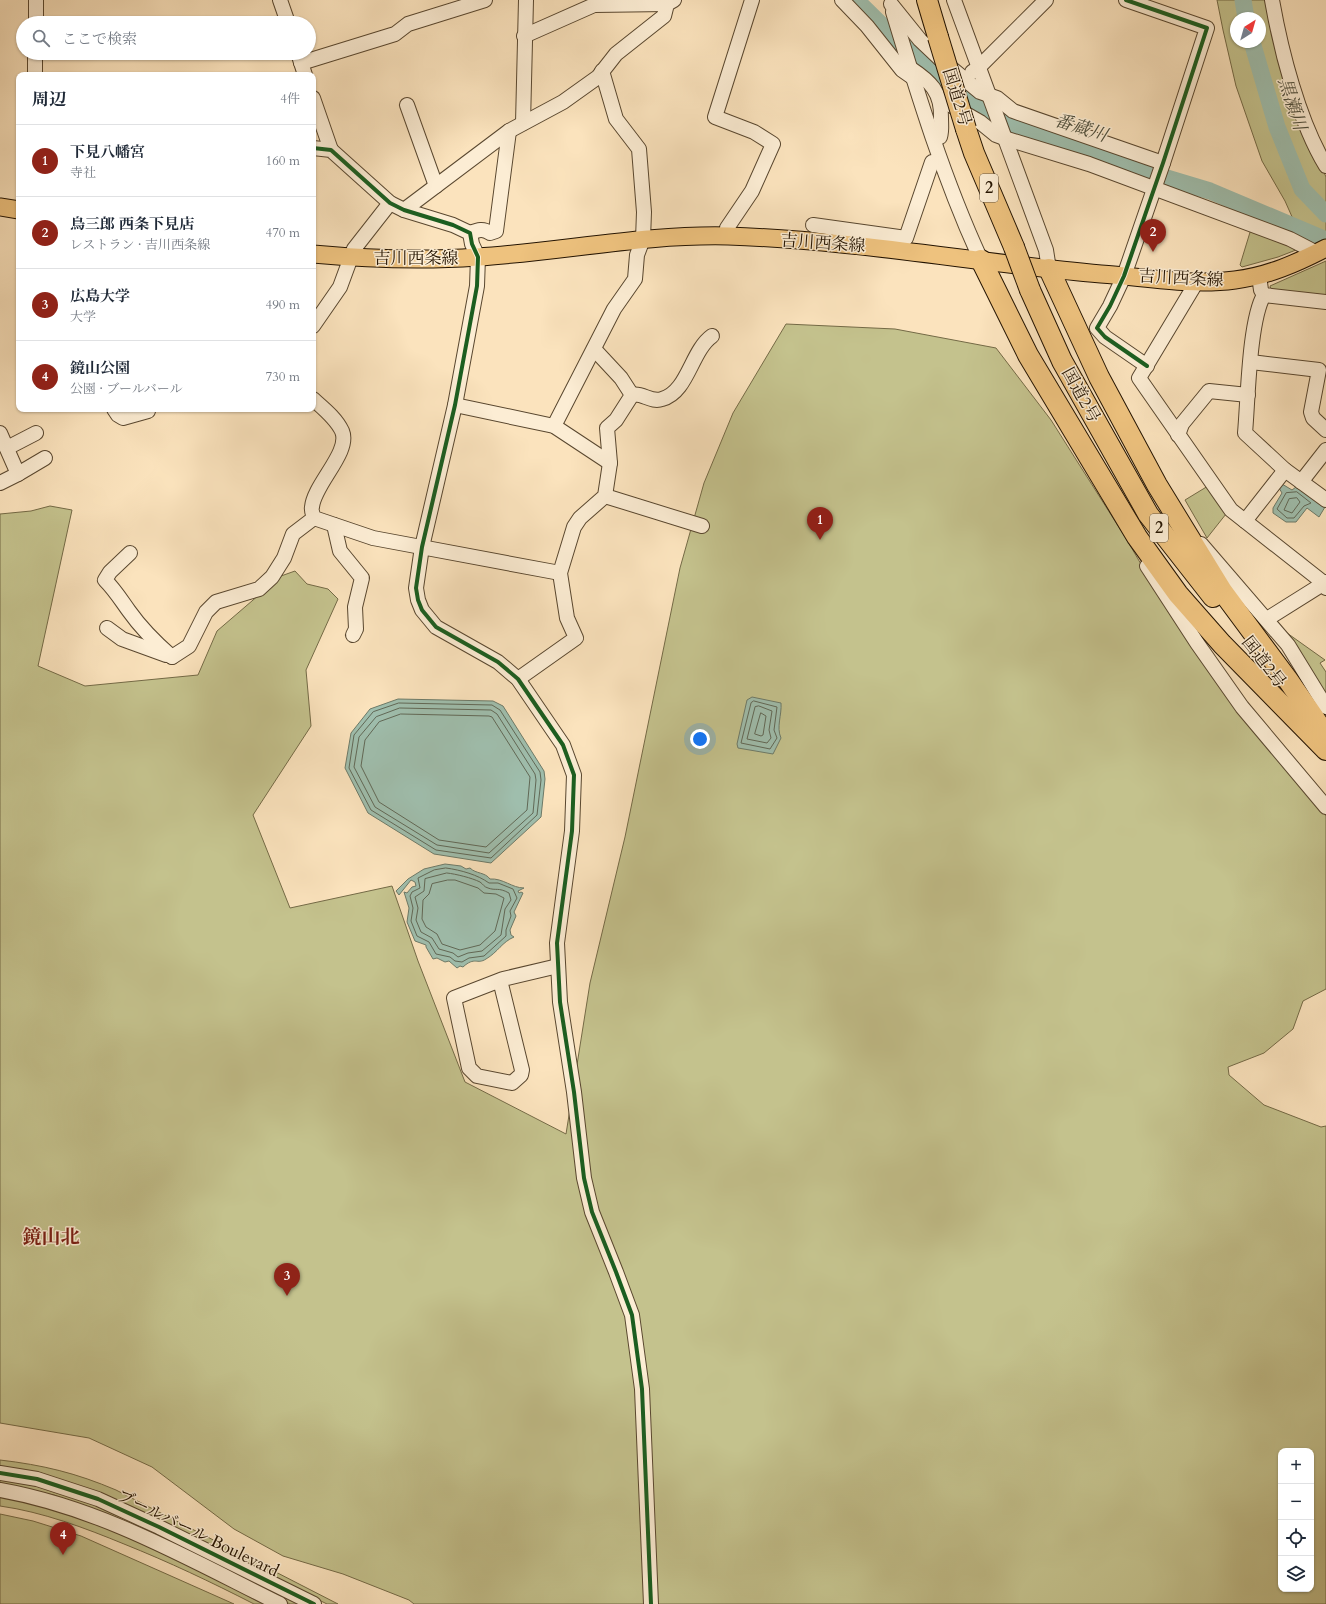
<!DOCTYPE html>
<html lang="ja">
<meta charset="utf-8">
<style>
body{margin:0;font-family:Cardo,"Noto Serif JP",serif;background:#f6f6f7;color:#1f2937}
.controls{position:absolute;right:12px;bottom:12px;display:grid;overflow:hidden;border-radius:8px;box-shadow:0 1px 3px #0004}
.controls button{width:36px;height:36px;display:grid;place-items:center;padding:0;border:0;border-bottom:1px solid #e0e1e3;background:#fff;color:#1f2937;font:20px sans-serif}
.compass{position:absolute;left:1230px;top:12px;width:36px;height:36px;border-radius:50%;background:#fff;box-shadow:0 1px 3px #0004;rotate:37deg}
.you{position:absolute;left:700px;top:739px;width:14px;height:14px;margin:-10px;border:3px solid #fff;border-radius:50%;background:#1a73e8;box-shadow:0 0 0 6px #1a73e833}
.badge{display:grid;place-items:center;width:26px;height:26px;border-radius:50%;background:#8f2418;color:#fff;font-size:13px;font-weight:700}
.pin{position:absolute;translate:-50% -33px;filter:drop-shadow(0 1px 2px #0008)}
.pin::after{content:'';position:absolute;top:21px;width:14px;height:12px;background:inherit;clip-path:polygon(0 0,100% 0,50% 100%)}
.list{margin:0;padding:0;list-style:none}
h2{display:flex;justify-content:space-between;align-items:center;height:52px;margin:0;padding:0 16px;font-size:17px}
h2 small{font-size:13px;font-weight:400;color:#747a83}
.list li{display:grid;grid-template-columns:26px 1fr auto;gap:12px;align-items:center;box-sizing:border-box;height:72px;padding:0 16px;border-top:1px solid #e0e1e3}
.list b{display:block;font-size:15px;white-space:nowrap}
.list p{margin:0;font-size:13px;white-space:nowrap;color:#747a83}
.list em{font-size:13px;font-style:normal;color:#747a83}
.icon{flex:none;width:22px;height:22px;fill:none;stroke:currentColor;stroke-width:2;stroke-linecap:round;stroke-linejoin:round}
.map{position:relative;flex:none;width:1326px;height:1604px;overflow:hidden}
.search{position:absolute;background:#fff;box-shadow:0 1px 3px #0004;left:16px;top:16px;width:300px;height:44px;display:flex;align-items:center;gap:10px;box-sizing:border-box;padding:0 14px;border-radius:22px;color:#747a83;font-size:15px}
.panel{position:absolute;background:#fff;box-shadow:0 1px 3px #0004;left:16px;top:72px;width:300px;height:340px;border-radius:8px}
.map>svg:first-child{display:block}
.green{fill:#c4c28d;stroke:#746a46;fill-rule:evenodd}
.water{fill:#9fbead;stroke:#6d7a68}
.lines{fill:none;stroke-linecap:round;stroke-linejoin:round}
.shore{stroke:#616856;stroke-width:1}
.river{stroke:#9fbead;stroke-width:17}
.minor-casing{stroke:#59472f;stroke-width:16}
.major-casing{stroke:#231300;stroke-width:19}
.highway-casing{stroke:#231300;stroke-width:22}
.minor{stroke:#fcedd4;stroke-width:14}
.major{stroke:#eec27e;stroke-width:17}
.highway{stroke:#eec27e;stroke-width:20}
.highway-bridge-casing{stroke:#231300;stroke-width:22;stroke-linecap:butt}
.highway-bridge{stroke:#eec27e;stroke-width:20}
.cycleway-casing{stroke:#fcedd4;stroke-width:6}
.cycleway{stroke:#1b5e20;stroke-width:4}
.labels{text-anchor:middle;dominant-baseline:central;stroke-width:3;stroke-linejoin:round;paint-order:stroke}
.shield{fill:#fcedd4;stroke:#645440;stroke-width:1}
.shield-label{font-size:16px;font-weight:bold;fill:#231300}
.street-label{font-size:17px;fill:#231300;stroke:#fcedd4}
.water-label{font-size:18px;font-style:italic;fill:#4e4f3d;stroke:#fcedd4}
.quarter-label{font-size:19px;font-weight:bold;fill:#7a1f14;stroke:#fcedd4}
</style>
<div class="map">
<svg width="1326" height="1604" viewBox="0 0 1326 1604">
<rect width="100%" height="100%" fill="#fbe3bd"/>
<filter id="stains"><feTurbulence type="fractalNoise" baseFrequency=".005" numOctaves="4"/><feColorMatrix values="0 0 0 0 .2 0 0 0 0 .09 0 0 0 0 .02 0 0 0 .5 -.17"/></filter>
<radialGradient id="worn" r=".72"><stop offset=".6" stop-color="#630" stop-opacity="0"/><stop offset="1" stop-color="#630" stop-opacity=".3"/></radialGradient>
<g class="green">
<path d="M1217,0H1268L1297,109L1326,177V252L1301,237L1285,201L1262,161L1236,86L1223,30ZM1236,18H1260V42H1236Z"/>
<path d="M1251,229L1287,242L1296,250L1278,257L1242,267L1240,265Z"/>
<path d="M1326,261V297L1272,292L1270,286Z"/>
<path d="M786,324L895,329L996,348L1051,420L1127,540L1171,616L1260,727L1326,816V989L1303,1001L1293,1029L1264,1053L1228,1067L1229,1075L1264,1105L1321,1127L1326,1126V1604H414L409,1600L343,1574L283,1556L234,1529L152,1467L89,1438L0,1423V514L31,511L50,506L72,510L38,666L85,686L198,675L217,631L281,576L295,571L307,584L328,589L338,599L306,670L311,726L253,815L290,908L392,886L418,961L465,1082L566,1134L590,983L625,837L680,568L704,483L733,413ZM1281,1451H1311V1589H1281Z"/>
<path d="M1208,486L1226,514L1207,538L1185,500Z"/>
<path d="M1287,633L1325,660L1320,663L1326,672V703Z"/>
<path d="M0,1460C43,1465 76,1473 116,1490L338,1604H327L195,1538L0,1467Z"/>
<path d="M0,1479L28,1484L88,1500L303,1604H290L105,1514L54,1495L0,1484Z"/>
<path d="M0,1495C95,1513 178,1561 264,1604H254C211,1582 169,1562 124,1544C85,1528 43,1512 0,1506Z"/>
<path d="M0,1514L33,1521L81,1536L234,1604H0Z"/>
</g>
<g class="water">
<path d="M1282,484L1292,490L1296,487L1325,507L1319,517L1307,508L1296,522H1286L1273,513V508L1282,493L1279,488Z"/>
<path d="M752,697L781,703C782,715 776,727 781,738L773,754L738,748L737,744L747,700Z"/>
<path d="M398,699L493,701L503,706L544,771L545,779L541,817L491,863L434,854L368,813L345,768L351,733L370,709Z"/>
<path d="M445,864L461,866L466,869L470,868C476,874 485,872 490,879C503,878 512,888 524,888L518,891L519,893L521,892L523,893L514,912L516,916L510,930L511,935L514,937C502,942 498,952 486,959C477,965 475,956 463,967L460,966L457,968L449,961L445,962L437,958L433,959L426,947V945L415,941L407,922L409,908L404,892L407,893L412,887L416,886L415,882L411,880L399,895L396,891L408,879L424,869Z"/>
</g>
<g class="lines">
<g class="shore">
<path d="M1297,492L1311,503L1304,506L1294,518H1287L1277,509L1286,493Z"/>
<path d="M1297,498L1300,502L1292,513L1284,510L1289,499Z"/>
<path d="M754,701L777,707L774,730L777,738L770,749L741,743L751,703Z"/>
<path d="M399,703L492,705L500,710L540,772L541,780L537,815L491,858L436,850L371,810L349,768L354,735L373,712Z"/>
<path d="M759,706L772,711L769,730L771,738L767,743L747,739L755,707Z"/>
<path d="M400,708L491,710L497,714L535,774L536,780L533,813L489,853L437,845L375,807L354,767L359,737L376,717Z"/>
<path d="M761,713L766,716L763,735L761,736L755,734Z"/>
<path d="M401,714L489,716L492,717L530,777L527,810L486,847L439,840L379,802L361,766L365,740L379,722Z"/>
<path d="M446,868C461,870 478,875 489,883H498L513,889L517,898L510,911L511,916L506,930V936L484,956L469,958L462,962L455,961L450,957L436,954L429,942L417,936L411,921L413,908L410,896L412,892L420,888L418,878L434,870Z"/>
<path d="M447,873C456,874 472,878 480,882C483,884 484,887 488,888C496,891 498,887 509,893L511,900L505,909L501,935L482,951L468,953L458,957L453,953L439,949L432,938L421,932L416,920L418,908L415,897L424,891L425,879Z"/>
<path d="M448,880H455L478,888L484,893L496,894L504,898L495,931L480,945L460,950L442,944L437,934L426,927L422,919L423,900L429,894L432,884Z"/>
</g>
<g class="river">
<path d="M856,0L902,45L935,74L962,96L1005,123L1150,173L1210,191L1326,240"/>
<path d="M1243,0L1246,18"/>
<path d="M1252,42L1277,127L1302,189L1326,214"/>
</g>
<defs>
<g id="minor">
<path d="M280,0L288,23"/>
<path d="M842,0L867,26L902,70L912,77"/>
<path d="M954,0L1046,250L1049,269"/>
<path d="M1126,0L1207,28L1163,163L1124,276L1110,306L1097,328L1105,337L1147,366"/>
<path d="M1272,0C1281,51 1299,122 1326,166"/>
<path d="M891,4L920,40L939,58L980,92L997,98L1013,111L1163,163"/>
<path d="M893,12C918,95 944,180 981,260"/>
<path d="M36,23V0"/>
<path d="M524,36L594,5L667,4"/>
<path d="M298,53L305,75"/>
<path d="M301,63L395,34L408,24L485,0"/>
<path d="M910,68C930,81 942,92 941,118C941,124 942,131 940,137"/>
<path d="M972,72L978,68L1046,0"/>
<path d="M35,75V53"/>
<path d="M313,98L331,150"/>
<path d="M940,99L980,122L996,135L1004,138L1089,164L1290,239L1317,253"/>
<path d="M407,105L436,186"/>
<path d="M523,123L526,0"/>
<path d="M313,148L331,150L390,203L404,210L453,225L470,233L472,244L478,257L477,286L455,405L422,547L416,588L418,600L422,610L436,627L498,662L518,679L563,745L574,775L572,831L557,943L560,1002L574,1092L584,1178L592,1212L616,1272L632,1315L642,1389L651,1604"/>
<path d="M404,210L509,131L563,102L598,77L616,54L664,16L667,4L674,0"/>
<path d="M813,225L906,238L932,162"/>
<path d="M470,233C478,230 483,228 490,233L496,231L509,131"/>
<path d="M728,236L727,228L752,191L773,144L754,132L715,117L752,0"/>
<path d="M1259,276L1261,290L1264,295L1326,302"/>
<path d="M1196,283L1139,378L1231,510L1320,580L1326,588"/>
<path d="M1264,295C1249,320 1248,401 1245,433L1285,470L1326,500"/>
<path d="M313,326L340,287L354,249L390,203"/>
<path d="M1251,362L1319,370L1311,412L1313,418L1326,430"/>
<path d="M632,395C642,392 651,403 662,399C688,392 691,351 712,336"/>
<path d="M313,399C323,408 336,418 342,431C351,452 314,484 312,507C311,510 313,515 314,518L373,538L560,573"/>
<path d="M455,405L554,426L610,463"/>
<path d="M114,409L118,415L123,418L148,411"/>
<path d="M554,426L614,309L635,279L637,255L643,239L644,212L639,149L616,119L602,71"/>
<path d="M0,433L18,474L0,483"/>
<path d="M1178,435L1182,424L1209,391L1248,395"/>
<path d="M7,448L36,433"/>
<path d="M18,474L45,458"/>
<path d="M1301,482L1326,450"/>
<path d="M605,496L702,526"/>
<path d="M1245,521L1285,470"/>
<path d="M334,525L340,551L362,578L355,607L356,629L353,635"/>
<path d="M1201,544L1288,645L1326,707"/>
<path d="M130,553L110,572L105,580C115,590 121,600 129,611C141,628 156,643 172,657"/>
<path d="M1147,566L1197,643L1242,707L1326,807"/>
<path d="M1267,619L1326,582"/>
<path d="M107,628L122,639L166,655"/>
<path d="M172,657L189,646L206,612L216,602L259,589L272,577L284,558L293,534L314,518"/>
<path d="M518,679L576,638L567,618L560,573L574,527L580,518L605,496L610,463L607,428L616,420L632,395L621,378L594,349"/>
<path d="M500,980L522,1070L521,1075L512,1083L477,1076L469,1068L454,998L503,979L558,966"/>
<path d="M0,1473L37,1479L98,1499L159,1527L314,1604"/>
<path d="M0,1490C101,1508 189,1559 280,1604"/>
</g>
<g id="major">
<path d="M0,207L19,210"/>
<path d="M313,254C368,259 423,261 477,257C561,252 644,234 728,236C854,240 977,263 1101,274C1145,277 1191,286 1235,280C1268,276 1297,263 1326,248"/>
</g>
<g id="highway">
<path d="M927,0L938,37"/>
<path d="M966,129L974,153L1014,247"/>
<path d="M981,260L1028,355L1137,537L1178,594L1222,644L1326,750"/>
<path d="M1049,269L1099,377L1157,485L1222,591L1288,680L1326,735"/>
<path d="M1030,290L1062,361L1148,514L1213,597"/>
</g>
</defs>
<use href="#minor" class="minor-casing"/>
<use href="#major" class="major-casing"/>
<use href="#highway" class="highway-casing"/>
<use href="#minor" class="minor"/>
<use href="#major" class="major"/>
<use href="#highway" class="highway"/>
<defs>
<g id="highway-bridge">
<path d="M938,37L966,129"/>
<path d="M1014,247L1030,290"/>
</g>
</defs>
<use href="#highway-bridge" class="highway-bridge-casing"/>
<use href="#highway-bridge" class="highway-bridge"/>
<defs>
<g id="cycleway">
<path d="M1126,0L1207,28L1163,163L1124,276L1110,306L1097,328L1105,337L1147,366"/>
<path d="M313,148L331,150L390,203L404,210L453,225L470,233L472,244L478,257L477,286L455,405L422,547L416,588L418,600L422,610L436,627L498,662L518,679L563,745L574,775L572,831L557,943L560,1002L574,1092L584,1178L592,1212L616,1272L632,1315L642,1389L651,1604"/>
<path d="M0,1473L37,1479L98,1499L159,1527L314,1604"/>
</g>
</defs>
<use href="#cycleway" class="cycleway-casing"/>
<use href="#cycleway" class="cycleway"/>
</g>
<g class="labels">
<g class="shield">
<rect x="980" y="174" width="18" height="28" rx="3"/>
<rect x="1150" y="514" width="18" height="28" rx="3"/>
</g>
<g class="shield-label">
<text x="989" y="188">2</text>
<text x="1159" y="528">2</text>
</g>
<g class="street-label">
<text transform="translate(957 97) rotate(73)">国道2号</text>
<text transform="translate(823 243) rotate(4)">吉川西条線</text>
<text x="416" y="258">吉川西条線</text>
<text transform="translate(1181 278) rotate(3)">吉川西条線</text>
<text transform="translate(1081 395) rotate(61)">国道2号</text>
<text transform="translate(1264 662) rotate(52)">国道2号</text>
<text transform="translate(198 1533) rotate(26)">ブールバール Boulevard</text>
</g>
<g class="water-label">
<text transform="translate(1292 104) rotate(72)">黒瀬川</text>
<text transform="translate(1081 128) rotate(18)">番蔵川</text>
</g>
<g class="quarter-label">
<text x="51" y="1237">鏡山北</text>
</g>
</g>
<rect width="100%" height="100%" filter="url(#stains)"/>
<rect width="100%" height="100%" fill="url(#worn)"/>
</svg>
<div class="controls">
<button>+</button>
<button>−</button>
<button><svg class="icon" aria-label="locate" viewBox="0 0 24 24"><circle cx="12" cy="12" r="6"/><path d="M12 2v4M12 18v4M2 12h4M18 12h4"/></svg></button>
<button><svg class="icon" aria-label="layers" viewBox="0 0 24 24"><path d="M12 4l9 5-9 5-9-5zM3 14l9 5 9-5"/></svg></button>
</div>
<svg class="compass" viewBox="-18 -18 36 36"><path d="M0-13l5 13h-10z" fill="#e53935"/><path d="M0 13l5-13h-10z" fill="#747a83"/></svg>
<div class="you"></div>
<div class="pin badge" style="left:820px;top:540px">1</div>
<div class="pin badge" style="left:1153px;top:252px">2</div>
<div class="pin badge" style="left:287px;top:1296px">3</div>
<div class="pin badge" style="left:63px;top:1555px">4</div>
<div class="search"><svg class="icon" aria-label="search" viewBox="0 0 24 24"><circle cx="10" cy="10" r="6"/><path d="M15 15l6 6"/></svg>ここで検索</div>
<section class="panel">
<h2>周辺<small>4件</small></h2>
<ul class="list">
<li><span class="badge">1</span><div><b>下見八幡宮</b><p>寺社</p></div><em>160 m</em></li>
<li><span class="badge">2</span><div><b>鳥三郎 西条下見店</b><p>レストラン · 吉川西条線</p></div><em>470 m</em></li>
<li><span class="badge">3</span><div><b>広島大学</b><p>大学</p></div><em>490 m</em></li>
<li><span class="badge">4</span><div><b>鏡山公園</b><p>公園 · ブールバール</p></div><em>730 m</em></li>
</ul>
</section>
</div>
